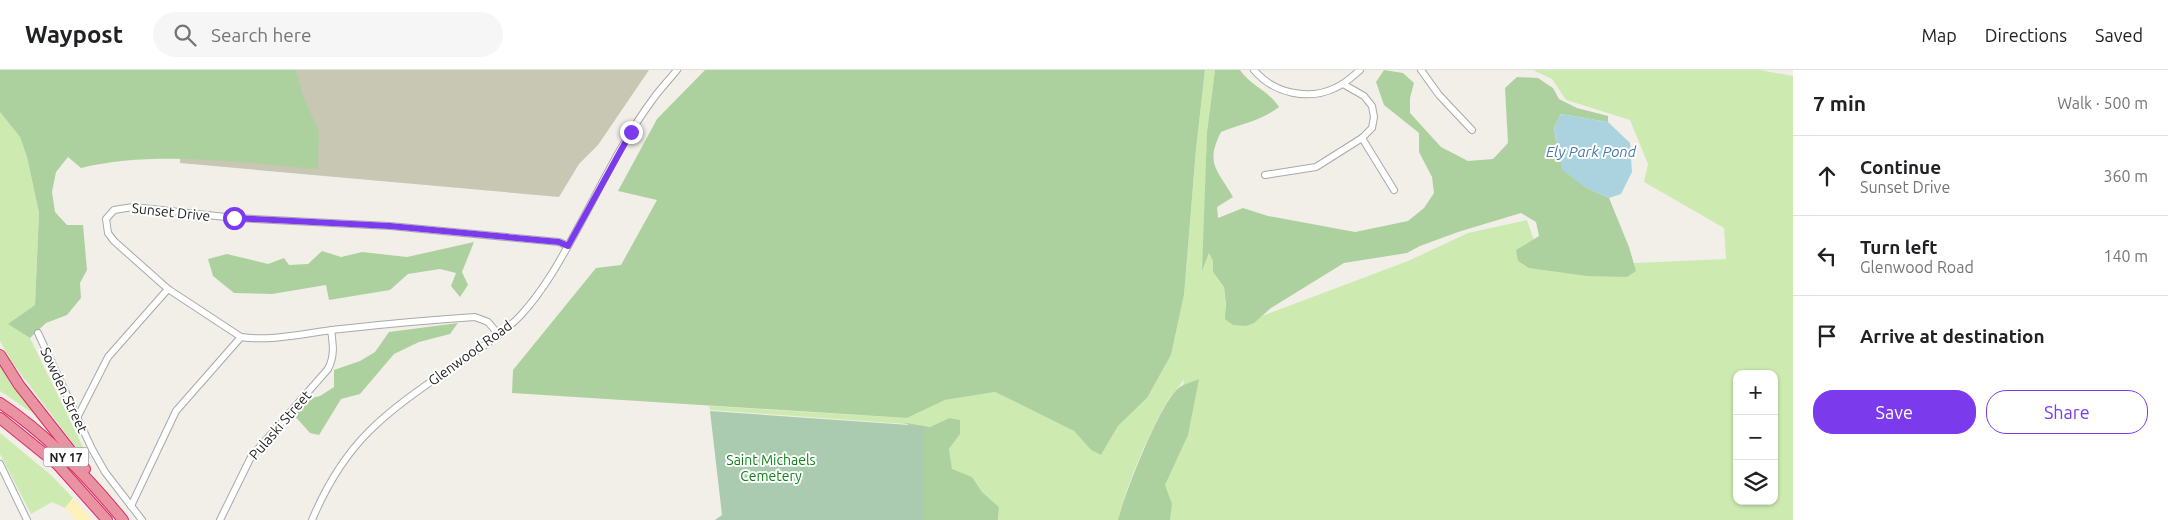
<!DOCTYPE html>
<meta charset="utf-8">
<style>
body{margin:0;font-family:Ubuntu,sans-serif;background:#f6f6f6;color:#202124}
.controls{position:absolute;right:15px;bottom:15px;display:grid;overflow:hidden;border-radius:10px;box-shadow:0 1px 4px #0004}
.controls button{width:45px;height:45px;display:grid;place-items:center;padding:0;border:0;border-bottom:1px solid #e0e0e0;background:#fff;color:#202124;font:25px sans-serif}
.stop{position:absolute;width:15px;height:15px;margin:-11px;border:4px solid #7c3aed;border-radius:50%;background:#fff}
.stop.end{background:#7c3aed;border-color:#fff;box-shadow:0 1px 5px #0008}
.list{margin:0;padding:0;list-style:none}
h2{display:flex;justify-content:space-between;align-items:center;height:65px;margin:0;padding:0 20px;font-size:21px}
h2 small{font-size:16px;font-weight:400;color:#757577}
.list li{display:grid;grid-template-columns:32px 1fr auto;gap:15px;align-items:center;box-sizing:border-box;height:80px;padding:0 20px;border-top:1px solid #e0e0e0}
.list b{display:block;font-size:19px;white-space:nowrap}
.list p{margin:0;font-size:16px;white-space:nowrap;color:#757577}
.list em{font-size:16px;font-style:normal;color:#757577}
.actions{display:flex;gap:10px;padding:15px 20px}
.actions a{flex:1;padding:11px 0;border:1px solid #7c3aed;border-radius:20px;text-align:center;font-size:18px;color:#7c3aed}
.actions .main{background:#7c3aed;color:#fff}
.icon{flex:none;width:28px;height:28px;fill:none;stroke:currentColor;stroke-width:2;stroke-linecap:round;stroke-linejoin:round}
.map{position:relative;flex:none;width:1793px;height:450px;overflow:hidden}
header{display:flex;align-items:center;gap:30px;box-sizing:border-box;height:70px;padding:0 25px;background:#fff;border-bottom:1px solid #e0e0e0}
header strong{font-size:24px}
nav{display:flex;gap:28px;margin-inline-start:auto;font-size:18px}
.search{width:350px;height:45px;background:#f6f6f6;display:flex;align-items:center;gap:12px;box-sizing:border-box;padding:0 18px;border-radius:28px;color:#757577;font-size:19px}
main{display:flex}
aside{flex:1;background:#fff}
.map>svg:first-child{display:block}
.construction{fill:#c7c7b4}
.grass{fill:#cdebb0;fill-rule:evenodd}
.forest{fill:#add19e}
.sand{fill:#fff1ba}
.cemetery{fill:#aacbaf}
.water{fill:#aad3df}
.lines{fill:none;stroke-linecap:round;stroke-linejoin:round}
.minor-casing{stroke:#a9a9a9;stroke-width:8}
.highway-casing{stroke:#dc2a67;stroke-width:12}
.minor{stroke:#fff;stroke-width:6}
.highway{stroke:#e892a2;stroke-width:10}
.route{stroke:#7c3aed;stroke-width:6}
.labels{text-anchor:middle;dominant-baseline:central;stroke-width:4;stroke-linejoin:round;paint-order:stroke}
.shield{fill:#fff;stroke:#646464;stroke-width:1}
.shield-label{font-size:12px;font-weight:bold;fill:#222}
.street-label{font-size:14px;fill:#222;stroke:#fff}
.park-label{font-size:14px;fill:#0c8416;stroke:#fff}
.water-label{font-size:15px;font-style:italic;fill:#4a7aab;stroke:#fff}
</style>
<header>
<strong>Waypost</strong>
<div class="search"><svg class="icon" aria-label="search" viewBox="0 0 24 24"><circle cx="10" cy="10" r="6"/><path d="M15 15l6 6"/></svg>Search here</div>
<nav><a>Map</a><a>Directions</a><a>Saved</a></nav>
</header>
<main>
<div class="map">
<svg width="1793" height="450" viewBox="0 0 1793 450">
<rect width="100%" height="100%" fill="#f2efe9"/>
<path class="construction" d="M187,0H649L598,75L579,94L559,127L180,93Z"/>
<g class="grass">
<path d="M1205,0H1215L1207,62L1203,198L1209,182L1213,191V202L1224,217L1226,240L1246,252L1408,191L1468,163L1527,150L1543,197L1726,189L1724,158L1644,112L1648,94L1630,50L1566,30L1552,9L1533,0H1760L1793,6V450H1150L1175,365L1184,309C1180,316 1175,321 1170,327C1150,359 1127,414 1118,450H998L999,437L982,422L972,407L952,400L949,379L960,364L949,348L930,357L904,352L907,354L710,340L709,336L907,348L945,330L995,322L1074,361L1091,380L1101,385L1118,356L1147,328L1171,285L1184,225L1196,79ZM1737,304H1774V431H1737Z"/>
<path d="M0,42L20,67L27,87L39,143L35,235L9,254L30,268L85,381L92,389L79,381L11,291L0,271Z"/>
<path d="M0,293L40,348L0,321Z"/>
<path d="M0,363L52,406L73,428L65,438L52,432L31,444L0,384Z"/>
</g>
<g class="forest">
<path d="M0,0H296L303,26L319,62L318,99C242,93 155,80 81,98L68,87L56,102L52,122L55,142L67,155H83L87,200L80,213L81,228L67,245L46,253L30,268L8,254L35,235L39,143L27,87L20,67L0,42Z"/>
<path d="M705,0H1205L1196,79L1184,225L1171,285L1147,328L1118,356L1101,385L1091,380L1074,361L995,322L945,330L907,348L512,323L513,300L596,198L621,195L657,130L618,121L657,49Z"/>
<path d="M1215,0H1240C1252,17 1268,20 1279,37C1261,51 1241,54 1221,62C1205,94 1217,99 1233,127L1217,137L1218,148L1243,138L1268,146L1355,162L1408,151L1424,138L1434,123L1432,107L1419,82V63L1384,35L1376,12L1384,0L1403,3L1414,13L1410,28V43L1441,77L1468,91L1493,89L1508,73L1505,18L1517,7L1538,8L1553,18L1559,29L1577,38L1608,46V52L1561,44L1554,58L1556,70L1585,117L1609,128L1629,177L1636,201L1627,207L1587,206L1529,198L1518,191L1516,180L1539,166L1536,152L1521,143L1458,162L1420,176L1407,183L1344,193L1271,238L1254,253L1246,256L1233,255L1225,249L1226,235L1224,217L1213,202V191L1209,183L1202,201L1207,62Z"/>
<path d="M474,172L462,202L468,215L460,227L451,216L456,203L440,199L408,204L390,220L329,230L326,215L272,224L234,223L213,206L208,189L227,184L268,194L284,188L289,195L308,194L322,181L341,187L362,182L407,187Z"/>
<path d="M458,253L450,264L419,272L394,284L360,324L341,329L319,365L310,363L293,344L308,329L320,326L334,317V300L360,291L375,282L389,262Z"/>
<path d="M1199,309L1188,365L1165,415L1172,434L1170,450H1118C1124,426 1161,329 1180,317C1186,313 1193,312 1199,309Z"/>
<path d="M949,348L960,350V364L949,379L952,399L972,407L982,422L999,437L998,450H918L914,357L902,352L930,357Z"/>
</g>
<path class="sand" d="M73,428L92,450H76L65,438Z"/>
<path class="cemetery" d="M710,341L924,356V450H715L722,445Z"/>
<path class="water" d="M1561,44L1608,52L1630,73L1632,102L1621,124L1609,128L1585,117L1562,100L1554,58Z"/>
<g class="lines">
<defs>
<g id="minor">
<path d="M1254,0C1273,23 1308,31 1335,18C1345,14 1352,7 1360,0"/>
<path d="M1421,0L1439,25L1472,60"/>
<path d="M1362,68L1394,120"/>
<path d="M1265,105L1316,97L1362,68L1372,58L1374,47L1372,36L1364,26L1343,14"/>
<path d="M38,263L92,379L105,402L142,450"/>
<path d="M499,265L488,252L475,247C430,250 385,254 341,259C310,262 271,272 241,267L168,219L114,171L108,163L106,149L114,140L133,137L235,148L390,156L559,172L568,176"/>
<path d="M77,348L108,287L168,219"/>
<path d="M0,394L27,450"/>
<path d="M131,436L176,341L241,267"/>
<path d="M220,450L251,387L328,299C335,286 333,274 331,260"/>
<path d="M312,450C345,371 384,344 452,297C476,281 501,266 521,245C545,219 562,187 579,156C602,114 624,68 653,29C660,19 669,10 677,0"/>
</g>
<g id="highway">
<path d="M0,285L19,315L85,399"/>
<path d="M0,333C48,365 87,406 123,450"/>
<path d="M0,348L57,394L107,450"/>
</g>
</defs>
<use href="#minor" class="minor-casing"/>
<use href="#highway" class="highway-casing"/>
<use href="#minor" class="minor"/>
<use href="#highway" class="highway"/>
</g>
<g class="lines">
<path class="route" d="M234,148L390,156L559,172L568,176L631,62"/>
</g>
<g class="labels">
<rect class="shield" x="43.5" y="377.5" width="45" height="19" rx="4"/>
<g class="shield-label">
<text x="66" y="387">NY 17</text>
</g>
<g class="street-label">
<text transform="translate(171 142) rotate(6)">Sunset Drive</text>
<text transform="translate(470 283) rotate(-36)">Glenwood Road</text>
<text transform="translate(64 320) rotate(65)">Sowden Street</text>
<text transform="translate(280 355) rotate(-49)">Pulaski Street</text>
</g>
<g class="park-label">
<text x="771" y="390">Saint Michaels<tspan x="771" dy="16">Cemetery</tspan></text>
</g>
<g class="water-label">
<text x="1591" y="81">Ely Park Pond</text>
</g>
</g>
</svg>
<div class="controls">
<button>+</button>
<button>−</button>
<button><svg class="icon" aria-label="layers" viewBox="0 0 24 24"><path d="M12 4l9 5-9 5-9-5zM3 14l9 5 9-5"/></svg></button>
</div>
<div class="stop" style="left:234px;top:148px"></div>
<div class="stop end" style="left:631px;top:62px"></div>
</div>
<aside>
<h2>7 min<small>Walk · 500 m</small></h2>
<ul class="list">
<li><svg class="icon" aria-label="ahead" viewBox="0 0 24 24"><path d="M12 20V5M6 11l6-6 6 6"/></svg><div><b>Continue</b><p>Sunset Drive</p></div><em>360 m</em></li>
<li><svg class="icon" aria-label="left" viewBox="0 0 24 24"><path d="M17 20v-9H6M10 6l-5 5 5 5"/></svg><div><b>Turn left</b><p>Glenwood Road</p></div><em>140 m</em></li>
<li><svg class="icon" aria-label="arrive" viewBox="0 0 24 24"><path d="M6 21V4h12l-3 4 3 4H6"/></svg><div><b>Arrive at destination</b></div></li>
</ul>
<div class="actions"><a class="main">Save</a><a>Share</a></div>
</aside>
</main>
